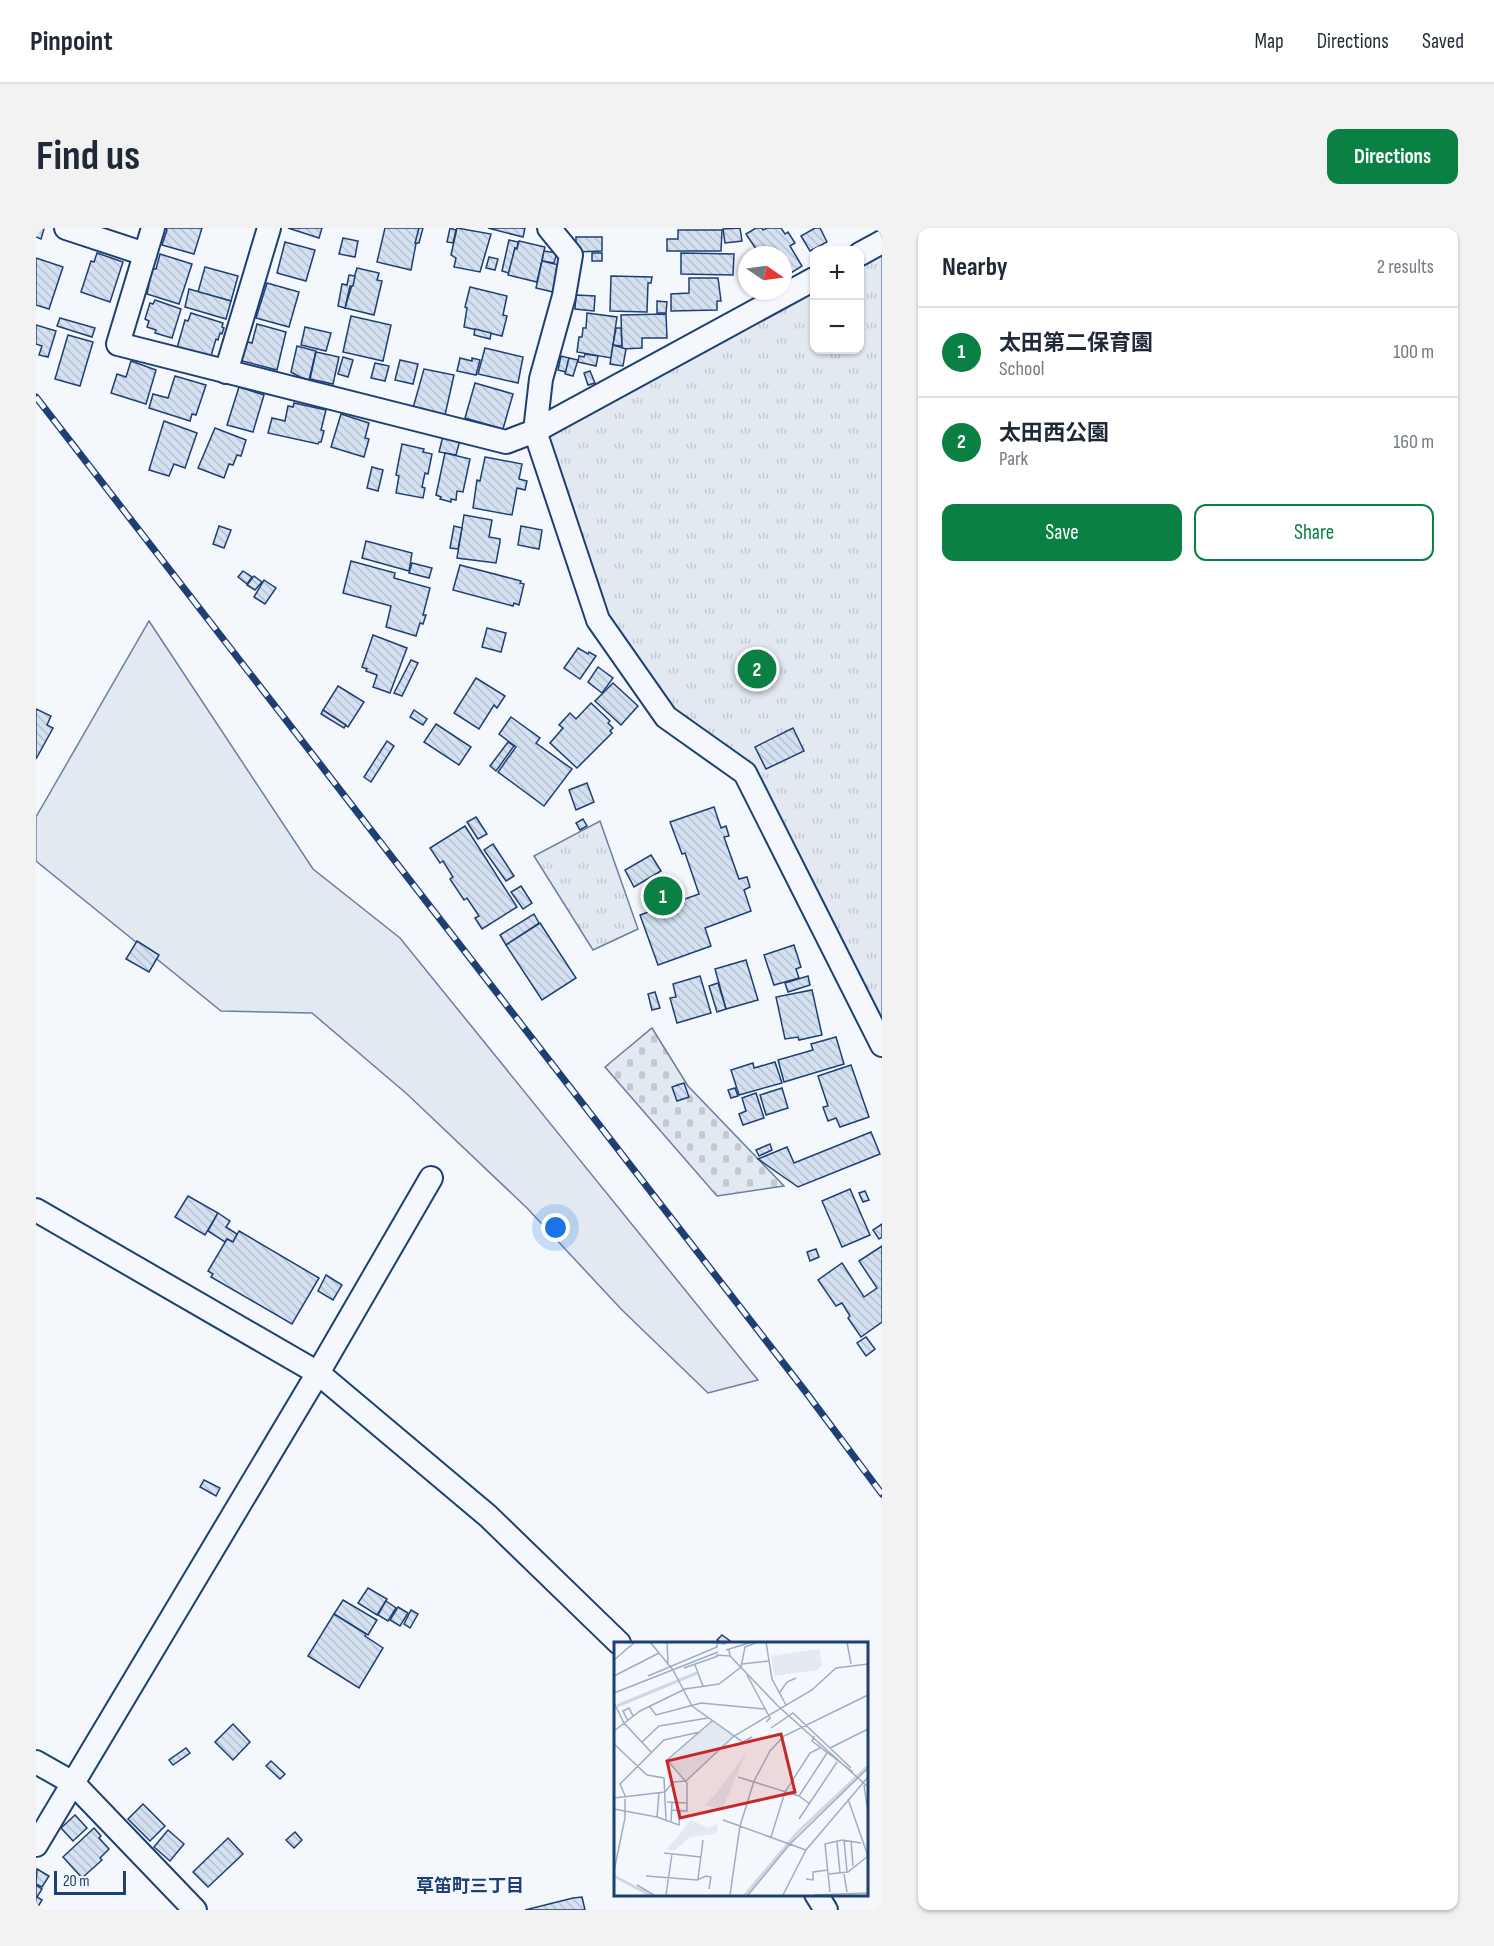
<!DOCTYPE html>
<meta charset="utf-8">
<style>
body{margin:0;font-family:"Sofia Sans Condensed","Noto Sans JP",sans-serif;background:#f2f2f3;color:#1f2937}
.controls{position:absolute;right:18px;top:18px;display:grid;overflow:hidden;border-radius:12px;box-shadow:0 2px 4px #0004}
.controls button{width:54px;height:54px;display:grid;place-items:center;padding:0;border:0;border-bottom:2px solid #e0e1e3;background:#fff;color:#1f2937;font:30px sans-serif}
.compass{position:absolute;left:702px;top:18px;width:54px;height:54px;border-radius:50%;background:#fff;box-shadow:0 2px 4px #0004;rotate:103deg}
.scale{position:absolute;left:18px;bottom:15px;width:72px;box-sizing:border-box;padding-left:6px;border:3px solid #1d3f73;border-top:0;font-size:16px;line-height:21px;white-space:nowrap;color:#1d3f73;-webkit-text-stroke:4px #f4f7fb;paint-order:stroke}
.you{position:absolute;left:520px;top:1000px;width:21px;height:21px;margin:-15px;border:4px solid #fff;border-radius:50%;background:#1a73e8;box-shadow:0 0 0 9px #1a73e833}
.badge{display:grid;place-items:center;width:39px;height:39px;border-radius:50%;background:#0b8043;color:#fff;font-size:20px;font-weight:700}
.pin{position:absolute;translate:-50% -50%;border:3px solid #fff;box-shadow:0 2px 6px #0006}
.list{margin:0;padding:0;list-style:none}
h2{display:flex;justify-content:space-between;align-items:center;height:78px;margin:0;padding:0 24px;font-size:26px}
h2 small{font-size:20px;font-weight:400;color:#747a83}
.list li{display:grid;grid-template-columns:39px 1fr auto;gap:18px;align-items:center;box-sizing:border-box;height:90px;padding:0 24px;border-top:2px solid #e0e1e3}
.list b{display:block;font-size:22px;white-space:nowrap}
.list p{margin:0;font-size:20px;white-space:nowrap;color:#747a83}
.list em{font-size:20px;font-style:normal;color:#747a83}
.actions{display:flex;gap:12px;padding:18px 24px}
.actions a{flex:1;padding:14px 0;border:2px solid #0b8043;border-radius:12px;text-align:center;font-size:21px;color:#0b8043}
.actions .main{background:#0b8043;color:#fff}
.map{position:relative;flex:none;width:846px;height:1682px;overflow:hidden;border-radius:12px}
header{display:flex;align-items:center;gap:36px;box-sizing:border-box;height:84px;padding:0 30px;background:#fff;border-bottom:2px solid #e0e1e3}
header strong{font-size:28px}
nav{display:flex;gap:33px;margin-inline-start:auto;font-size:21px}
.intro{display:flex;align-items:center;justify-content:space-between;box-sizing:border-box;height:144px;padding:0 36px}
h1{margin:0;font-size:42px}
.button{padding:15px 27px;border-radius:12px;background:#0b8043;color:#fff;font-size:21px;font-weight:700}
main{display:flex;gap:36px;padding:0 36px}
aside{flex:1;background:#fff;border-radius:12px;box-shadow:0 2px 4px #0004}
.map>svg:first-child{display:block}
.grass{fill:#e3e9f0;stroke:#687fa3;stroke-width:1.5}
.cemetery{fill:url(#cemetery-stones);stroke:#687fa3;stroke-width:1.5}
.park{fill:url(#park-tufts);stroke:#687fa3;stroke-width:1.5}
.building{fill:url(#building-back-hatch);stroke:#1d3f73;stroke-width:1.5}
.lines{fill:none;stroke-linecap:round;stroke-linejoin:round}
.street-casing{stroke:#1d3f73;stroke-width:26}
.street{stroke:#f4f7fb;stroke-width:22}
.rail-casing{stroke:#1d3f73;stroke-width:7}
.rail{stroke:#f4f7fb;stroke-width:4.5;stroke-dasharray:14;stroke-linecap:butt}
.labels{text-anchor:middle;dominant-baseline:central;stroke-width:4.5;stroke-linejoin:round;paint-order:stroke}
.neighbourhood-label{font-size:18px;font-weight:bold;fill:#1d3f73;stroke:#f4f7fb}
.inset-river{fill:none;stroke:#cfd7e4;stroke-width:3}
.inset-road{fill:none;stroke:#9eadc5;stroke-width:1.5}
.view{fill:#c62828;fill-opacity:0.15;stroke:#c62828;stroke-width:3}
.inset-edge{fill:none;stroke:#1d3f73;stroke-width:3}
</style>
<header>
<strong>Pinpoint</strong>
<nav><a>Map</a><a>Directions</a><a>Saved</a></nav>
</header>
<div class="intro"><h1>Find us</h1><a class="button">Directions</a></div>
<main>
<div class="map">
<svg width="846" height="1682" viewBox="0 0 846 1682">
<defs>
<pattern id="cemetery-stones" width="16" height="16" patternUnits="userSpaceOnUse" patternTransform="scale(1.5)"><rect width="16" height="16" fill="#e3e9f0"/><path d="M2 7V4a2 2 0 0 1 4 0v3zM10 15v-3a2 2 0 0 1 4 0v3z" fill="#c2c9d1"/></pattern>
<pattern id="park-tufts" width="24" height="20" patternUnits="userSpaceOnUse" patternTransform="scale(1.5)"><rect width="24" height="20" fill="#e3e9f0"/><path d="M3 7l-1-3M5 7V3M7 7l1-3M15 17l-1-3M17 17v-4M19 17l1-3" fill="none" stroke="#c2c9d1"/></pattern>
<pattern id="building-back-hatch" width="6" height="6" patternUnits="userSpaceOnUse" patternTransform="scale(1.5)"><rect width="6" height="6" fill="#d5e0f0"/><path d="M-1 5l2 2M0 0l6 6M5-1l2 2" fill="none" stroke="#b6c1d1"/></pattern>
</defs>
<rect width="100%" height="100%" fill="#f4f7fb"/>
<path class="grass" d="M113,393L277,641L364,710L722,1152L672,1165L585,1081L491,980L371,866L276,785L185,783L0,633V589Z"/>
<path class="cemetery" d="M616,800L652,858L748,958L681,968L569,839Z"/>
<g class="park">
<path d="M846,14V817L709,545L630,489L562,392L499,203L778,51V122H824V26Z"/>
<path d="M564,593L602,701L557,722L498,628Z"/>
</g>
<g class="building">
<path d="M0,0L8,1L5,11L0,9Z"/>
<path d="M129,0H166L158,26L126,17L131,2Z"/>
<path d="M252,0H286L283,10Z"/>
<path d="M349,0H383L375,42L341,34Z"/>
<path d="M383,0H387L383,15H379Z"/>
<path d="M414,0L420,2L417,15L411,14Z"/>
<path d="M421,0L455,6L444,44L418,39L420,30L415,27Z"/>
<path d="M452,0H489L487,9Z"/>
<path d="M704,0L706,13L689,15L687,1Z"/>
<path d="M720,0H726L727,2L731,0H745L749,6L752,4L759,15L754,18L766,38L747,50V27H724L710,6Z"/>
<path d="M779,0H784L791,14L774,23L765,8Z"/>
<path d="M642,2H686L685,23H631V11H642Z"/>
<path d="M540,9H566V23L540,24Z"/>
<path d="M307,10L322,13L319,29L303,26Z"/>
<path d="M473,12L482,14L481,21L479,20L473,45L466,43Z"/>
<path d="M483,13L509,19L501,54L472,47L479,20L481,21Z"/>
<path d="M249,14L279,22L270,53L241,45Z"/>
<path d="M508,23L521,25L518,35L506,33Z"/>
<path d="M61,25L87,34L74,74L45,64L55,33L58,34Z"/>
<rect x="556" y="25" width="10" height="8"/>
<path d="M645,25L698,26L697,47L645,46Z"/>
<path d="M124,26L156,36L143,76L111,66L116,41H120Z"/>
<path d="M453,29L462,31L459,42L450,40Z"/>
<path d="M0,30L27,39L13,81L0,77Z"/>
<path d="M506,33L523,37L517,64L500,60Z"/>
<path d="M169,39L202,48L195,73L162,64Z"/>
<path d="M321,40L343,45L341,52L346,53L338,87L309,80Z"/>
<path d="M313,47L319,48L317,58H314L309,80L302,78L306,56L311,57Z"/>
<path d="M575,48L616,49L615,55H612L611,84L574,83Z"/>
<path d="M653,50H682L685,73H681V82L635,83V66L653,65Z"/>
<path d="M231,55L263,64L253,99L220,90Z"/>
<path d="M434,59L471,68L467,87L471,88L466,108L428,99L431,80L429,79Z"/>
<path d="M153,61L195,73L190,91L149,79Z"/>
<path d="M540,67L559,68L558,83L539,81Z"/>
<path d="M119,72L145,81L136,110L119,105L120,102L111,99L113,93L109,91L114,75L117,76Z"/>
<path d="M621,73L631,74L630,85H621Z"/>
<path d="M155,85L187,95L186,99L188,100L186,106L184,105L182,112L180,111L175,128L141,120L149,92L152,93Z"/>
<path d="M551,85L581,89L575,130L541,124L543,109H546L547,100H550Z"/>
<path d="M630,86L631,110H606V120L586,121L585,87Z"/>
<path d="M315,88L355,97L347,133L307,124Z"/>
<path d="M24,90L59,100L56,109L21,98Z"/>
<path d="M221,96L250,104L241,142L199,131L204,112L216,115Z"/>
<path d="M0,97L20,103L12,129L3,127L6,118L0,116Z"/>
<path d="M269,99L295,105L290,123L265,117Z"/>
<path d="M580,100H585L586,118L577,117Z"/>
<path d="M439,101L455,105L454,111L438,107Z"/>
<path d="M32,107L57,114L44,158L19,151Z"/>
<path d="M577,117L590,121L587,138L574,136Z"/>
<path d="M261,118L280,123L273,152L264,149L255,144Z"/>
<path d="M449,120L487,129L482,155L442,146Z"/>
<path d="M280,124L303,129L297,156L274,151Z"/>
<path d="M549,126L562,128L560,138L542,134L543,128L548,129Z"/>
<path d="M525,128L533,130L530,144L522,142Z"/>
<path d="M307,129L317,132L312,149L302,146Z"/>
<path d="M424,130L436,133V130L444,132L440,147L421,143Z"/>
<path d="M533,130L542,132L537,148L529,146Z"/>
<path d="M364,132L382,136L377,156L359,152Z"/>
<path d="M95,133L120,142L110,176L75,165L81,146L90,149Z"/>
<path d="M339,135L353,138L349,153L335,150Z"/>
<path d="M388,141L418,147L409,187L377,180Z"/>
<path d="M554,143L559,155L552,157L548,145Z"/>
<path d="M139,148L170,157L160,187L156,186L154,193L113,180L117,166L132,170Z"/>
<path d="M439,155L477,166L467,201L429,190Z"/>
<path d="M203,159L228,167L217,204L191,197Z"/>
<path d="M258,175L290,182L285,202L288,203L285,214H283L282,216L232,205L236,190L249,193L252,178L257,179Z"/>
<path d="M305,186L333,195L329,210L333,211L328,229L295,219Z"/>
<path d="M128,193L161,205L149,240L138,236L133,248L113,242Z"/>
<path d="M179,200L210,212L205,228L201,227L197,237L193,236L188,250L162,240Z"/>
<path d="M407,208L424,212L420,227L403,224Z"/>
<path d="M366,216L388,221L387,224L396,226L392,246L389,245L386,259L389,260L387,270L360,265L363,248L360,247Z"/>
<path d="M409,225L434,231L427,264L421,263L420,272L415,271V274L404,271L405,269L400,267Z"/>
<path d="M449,229L486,236L483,251L491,253L489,262L481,260L476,287L437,280L441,252L444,253Z"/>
<path d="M336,239L347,242L342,263L331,260Z"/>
<path d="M428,287L456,292L453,309L464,311V314L460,335L421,330Z"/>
<path d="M183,298L195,302L188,320L177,316Z"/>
<path d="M418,298L426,300L422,321L414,320Z"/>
<path d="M485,298L506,302L503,321L482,317Z"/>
<path d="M330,313L376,325L373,343L326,330Z"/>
<path d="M315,333L359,345L358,350L394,360L387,387H390L387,396L384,395L380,408L350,399L355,378L307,365Z"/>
<path d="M376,335L396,340L393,350L373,345Z"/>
<path d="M424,337L485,353L484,355L488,356L483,377L478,375L477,378L417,362Z"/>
<path d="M207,343L216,349L211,356L202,349Z"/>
<path d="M218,348L226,354L219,362L211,357Z"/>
<path d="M228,352L240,360L229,376L218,369Z"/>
<path d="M451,400L470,405L465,424L446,419Z"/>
<path d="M337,407L371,420L354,465L337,459L341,447L330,443L331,441L326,439Z"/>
<path d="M542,420L552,426L553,424L560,428L544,451L528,440Z"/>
<path d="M375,432L382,435L366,468L358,465Z"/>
<path d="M562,439L577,450L566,465L552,454Z"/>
<path d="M440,450L469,468L461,480L458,477L443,501L418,485Z"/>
<path d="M577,455L602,478L585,497L559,473Z"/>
<path d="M302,458L328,474L312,499L287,482Z"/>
<path d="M555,475L574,493L572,495L577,500L574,503L576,505L541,540L514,515L527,500L523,497L534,485L540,491Z"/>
<path d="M0,481L15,488L11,497L17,500L0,531Z"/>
<path d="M287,482L310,497L308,500L285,486Z"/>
<path d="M378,482L391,491L387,497L374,489Z"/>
<path d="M475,489L504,510L500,515L536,541L508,578L462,544L480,519L463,506Z"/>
<path d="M400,496L435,519L423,537L388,514Z"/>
<path d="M757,500L768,523L730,541L719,519Z"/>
<path d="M351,513L358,518L335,554L328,549Z"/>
<path d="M472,514L478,518L460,543L454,538Z"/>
<path d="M551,555L558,574L540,582L533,562Z"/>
<path d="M678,579L685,600L690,598L693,608L688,609L703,651L711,649L714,659L708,662L715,683L669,700L675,718L622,737L604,687L663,666L649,625L646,626L634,594Z"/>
<path d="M440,589L451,606L442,611L431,594Z"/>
<path d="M547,591L551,598L544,602L540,595Z"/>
<path d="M429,598L481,679L446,701L439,690L443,688L431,670L428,672L414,651L417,649L407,633L404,635L394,620Z"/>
<path d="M457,616L478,648L470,653L448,622Z"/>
<path d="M615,627L625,643L598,659L589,642Z"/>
<path d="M485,658L496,675L487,681L475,664Z"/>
<path d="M498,686L503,695L470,717L464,707Z"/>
<path d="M504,695L540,750L506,772L470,717Z"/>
<path d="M101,713L123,727L113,744L90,731Z"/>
<path d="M758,717L765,739L760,741L763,750L738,757L728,727Z"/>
<path d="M710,732L722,772L690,781L679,741Z"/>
<path d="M664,748L675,785L641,795L634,770L640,769L637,756Z"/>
<path d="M772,748L774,757L752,764L749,755Z"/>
<path d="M682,755L690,781L681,784L673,758Z"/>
<path d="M776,762L786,807L763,812L762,809L749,811L740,769Z"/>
<path d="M619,764L624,780L616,782L612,766Z"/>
<path d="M800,809L808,836L748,854L742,832L777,822L775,816Z"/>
<path d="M739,834L746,855L703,867L695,842L717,835L718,840Z"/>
<path d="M815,837L833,889L804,899L800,890L792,893L787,879L792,878L782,848Z"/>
<path d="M648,855L653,869L641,873L636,859Z"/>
<path d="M699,860L702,868L695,870L692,862Z"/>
<path d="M746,860L752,880L730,887L724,867Z"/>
<path d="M720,865L728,890L707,897L703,886L710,883L706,870Z"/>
<path d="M835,904L844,926L762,959L722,931L751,919L758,935Z"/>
<path d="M734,916L736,922L723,928L720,922Z"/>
<path d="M814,961L834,1007L806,1019L786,973Z"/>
<path d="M829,963L833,972L827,974L823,965Z"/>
<path d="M152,968L182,985L169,1007L139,989Z"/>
<path d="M182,985L194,993L190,999L201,1006L197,1014L191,1011L189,1014L172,1003Z"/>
<path d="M846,996V1009L843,1011L837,1002Z"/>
<path d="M203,1003L283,1050L256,1096L175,1049L177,1046L172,1043L191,1011L197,1014Z"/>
<path d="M846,1018V1094L825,1109L812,1090L814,1088L806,1075L800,1078L782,1052L806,1035L828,1069L841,1060L823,1033Z"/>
<path d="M780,1021L783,1029L774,1033L771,1024Z"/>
<path d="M290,1047L306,1057L297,1072L282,1063Z"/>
<path d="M830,1109L839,1121L830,1128L821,1115Z"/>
<path d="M168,1252L184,1260L180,1268L164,1259Z"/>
<path d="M332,1360L351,1371L341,1387L322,1375Z"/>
<path d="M307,1372L341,1392L332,1407L298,1386Z"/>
<path d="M350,1373L360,1380L352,1393L342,1387Z"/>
<path d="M362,1379L372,1385L364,1398L354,1392Z"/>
<path d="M375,1382L382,1386L374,1400L368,1396Z"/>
<path d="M298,1386L330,1406L329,1408L347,1420L323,1460L272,1428Z"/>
<path d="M686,1407L697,1415H685L681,1412Z"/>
<path d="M197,1496L214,1514L197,1532L179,1514Z"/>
<path d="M150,1520L154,1525L137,1537L133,1532Z"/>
<path d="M235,1533L249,1546L244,1551L230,1538Z"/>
<path d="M107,1576L129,1598L114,1613L92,1591Z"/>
<path d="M39,1587L51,1600L37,1613L25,1600Z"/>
<path d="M58,1600L65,1608L63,1610L73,1621L64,1630L66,1632L46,1650L27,1629Z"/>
<path d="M132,1602L148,1616L134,1633L118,1619Z"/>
<path d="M259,1604L266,1612L258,1620L250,1612Z"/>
<path d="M192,1610L207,1626L172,1659L157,1644Z"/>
<path d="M1,1641L13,1648L6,1659L0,1656Z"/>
<path d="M0,1657L6,1661L1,1669L6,1672L0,1682Z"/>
<path d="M546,1669L549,1682H489L537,1670Z"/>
</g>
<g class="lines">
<defs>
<g id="street">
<path d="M30,0L109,26"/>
<path d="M117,0L82,116L470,214L499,203L778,51"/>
<path d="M513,0L535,27L528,68L505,151L499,203L562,392L630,489L709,545L846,817"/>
<path d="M824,26L846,14"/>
<path d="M190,144L233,0"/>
<path d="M0,982L282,1145L452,1288L583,1415"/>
<path d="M0,1534L37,1555L159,1682"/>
<path d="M0,1617L282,1145L395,950"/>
<path d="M780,1666L790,1682"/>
</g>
</defs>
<use href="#street" class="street-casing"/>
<use href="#street" class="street"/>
<defs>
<path id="rail" d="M0,169L769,1163L846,1266"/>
</defs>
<use href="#rail" class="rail-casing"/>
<use href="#rail" class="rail"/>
</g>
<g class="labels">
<g class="neighbourhood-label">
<text x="434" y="1658">草笛町三丁目</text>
</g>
</g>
<g transform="translate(578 1414)">
<rect width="254" height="254" fill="#f4f7fb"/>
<path d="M205,7L208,23L203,28L160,34L157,14ZM133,109L108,168L91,163L105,148ZM77,178L94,186L103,182L104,188L100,192L76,195L60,209L53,207Z" fill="#e3e9f0"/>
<path d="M98,79L120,94L72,139L53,118Z" fill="#e3e9f0"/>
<path class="inset-river" d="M3,64L83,31M0,234L36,253M131,253L183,191L254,124"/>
<path class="inset-road" d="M36,0L59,28L78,64L129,100L138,95M53,0L54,21M152,0L158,37L172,63M233,0L237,22M112,8L138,0M102,13L116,14L115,8M116,14L164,64L254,145M0,18L21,0M128,22L155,19M81,23L89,44M70,26L104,14M133,33L156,76L152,80M0,34L45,11M34,34L103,5V1L112,2M166,50L173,40L182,36M0,51L104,10M0,61L10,81L37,110M36,65L42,73L87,61L151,67M14,79L9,69L15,66L19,74M157,86L179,71L237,126M0,89L26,69L71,47L105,42L127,25L131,5L144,0M200,94L198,99L239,130M28,100L45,84L94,76M0,102L33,133L50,136L52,178M216,106L254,87M124,135L185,154L196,162M250,143L254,171M185,154L213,111M0,156L51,150L59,140L72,139L120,94L198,48L222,26L254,22M12,156L6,142L50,98L86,90M234,157L254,214M53,160L72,161M0,167L43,175L65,183L66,169M58,168L73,169V141L53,118L98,79M43,175L45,151M185,177L223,120M109,178L192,208M57,179L58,160M157,195L171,150L196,111L206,106M230,198L233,230M237,199L239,224M223,200L226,231M50,211L87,215M0,229L11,176V157M215,232L234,230L254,214M230,232L233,250M32,234L83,238L92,234L97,235L95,247M84,237L89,198M192,237L199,238V230L214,228M23,243L40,253M216,250L211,202L228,198L247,201M52,253L58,212M116,253L126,184L140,139L156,109L170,94L254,53M134,253L176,202L254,126M169,253L192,208L254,135M200,253L254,251"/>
<path class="view" d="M167,92L181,150L66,176L53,119Z"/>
<rect width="254" height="254" class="inset-edge"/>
</g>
</svg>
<div class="controls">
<button>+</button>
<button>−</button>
</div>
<svg class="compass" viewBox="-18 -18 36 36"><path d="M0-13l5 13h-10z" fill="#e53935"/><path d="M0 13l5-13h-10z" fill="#747a83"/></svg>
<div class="scale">20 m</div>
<div class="you"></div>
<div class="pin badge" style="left:627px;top:668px">1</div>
<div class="pin badge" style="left:721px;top:441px">2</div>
</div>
<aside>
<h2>Nearby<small>2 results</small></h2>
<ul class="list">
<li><span class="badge">1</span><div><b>太田第二保育園</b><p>School</p></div><em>100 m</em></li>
<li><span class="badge">2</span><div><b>太田西公園</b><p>Park</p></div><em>160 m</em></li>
</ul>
<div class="actions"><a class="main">Save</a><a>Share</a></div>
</aside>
</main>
